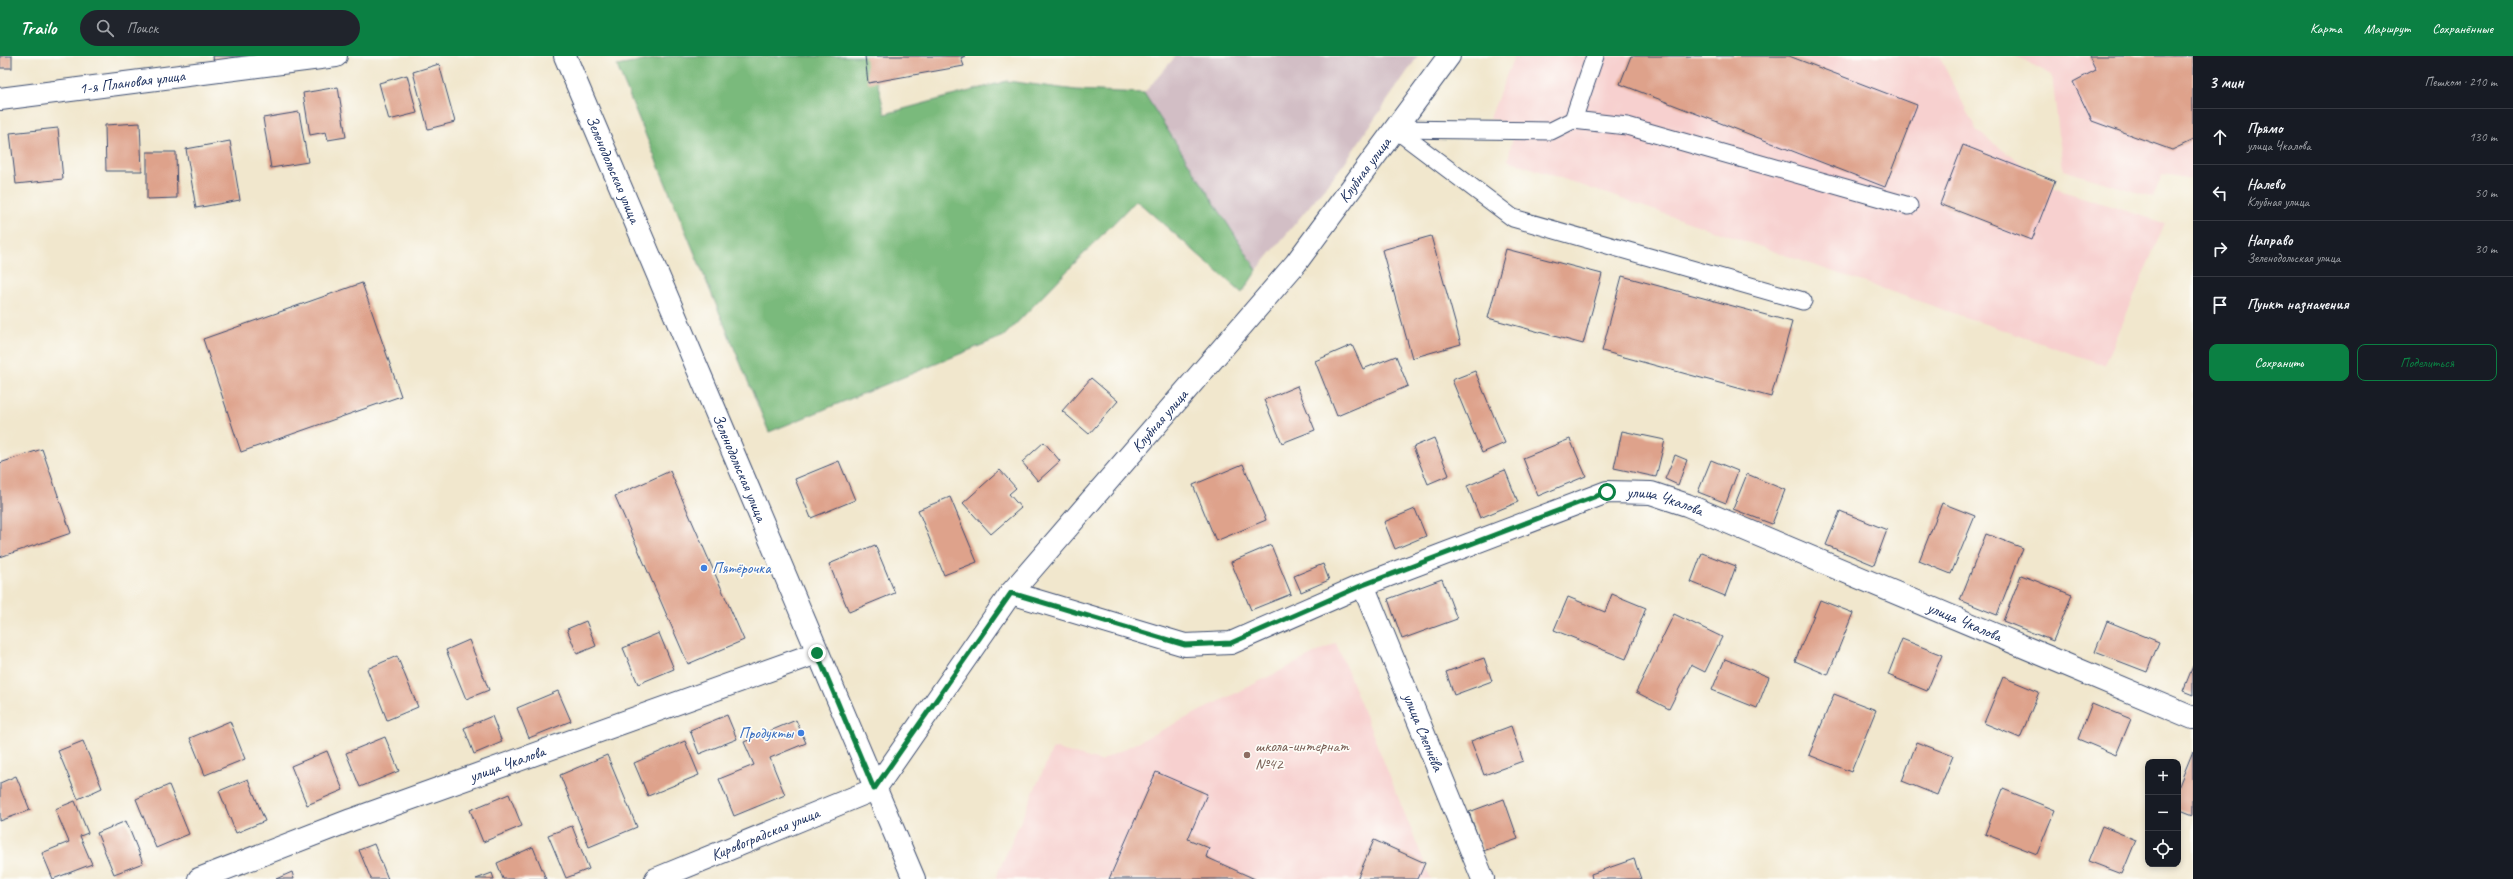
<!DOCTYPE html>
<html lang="ru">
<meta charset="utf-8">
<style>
body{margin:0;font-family:Caveat,sans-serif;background:#20242c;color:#f1f3f6}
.controls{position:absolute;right:12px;bottom:12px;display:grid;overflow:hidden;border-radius:8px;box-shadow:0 2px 6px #0003}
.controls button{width:36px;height:36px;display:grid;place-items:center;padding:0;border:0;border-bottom:1px solid #363941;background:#171b24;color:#f1f3f6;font:20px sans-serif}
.stop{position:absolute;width:12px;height:12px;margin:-9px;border:3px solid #0b8043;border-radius:50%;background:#fff}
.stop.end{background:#0b8043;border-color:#fff;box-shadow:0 1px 4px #0008}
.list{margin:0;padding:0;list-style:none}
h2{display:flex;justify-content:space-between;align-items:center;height:52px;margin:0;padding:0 16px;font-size:17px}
h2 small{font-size:13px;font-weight:400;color:#9ea1a6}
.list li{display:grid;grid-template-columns:26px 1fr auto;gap:12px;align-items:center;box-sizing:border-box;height:56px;padding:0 16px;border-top:1px solid #363941}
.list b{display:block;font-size:15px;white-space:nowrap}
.list p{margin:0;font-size:13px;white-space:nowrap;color:#9ea1a6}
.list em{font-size:13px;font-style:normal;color:#9ea1a6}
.actions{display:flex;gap:8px;padding:12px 16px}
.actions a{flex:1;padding:9px 0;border:1px solid #0b8043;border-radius:8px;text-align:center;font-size:14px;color:#0b8043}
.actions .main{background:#0b8043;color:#fff}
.icon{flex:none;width:22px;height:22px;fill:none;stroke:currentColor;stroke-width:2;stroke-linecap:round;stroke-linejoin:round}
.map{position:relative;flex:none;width:2193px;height:823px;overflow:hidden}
header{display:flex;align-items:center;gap:24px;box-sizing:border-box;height:56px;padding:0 20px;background:#0b8043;color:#fff}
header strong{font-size:19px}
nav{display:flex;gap:22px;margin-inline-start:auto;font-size:14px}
.search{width:280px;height:36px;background:#20242c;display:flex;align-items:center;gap:10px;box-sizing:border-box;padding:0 14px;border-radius:22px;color:#9ea1a6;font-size:15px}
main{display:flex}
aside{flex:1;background:#171b24}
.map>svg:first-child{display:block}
.built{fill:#f7d0cf}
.industrial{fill:#d2bec5}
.forest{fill:#7aba7c;stroke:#4a746d}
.building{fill:#dea28b}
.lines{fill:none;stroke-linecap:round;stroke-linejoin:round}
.lane-casing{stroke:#3b4b6f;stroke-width:19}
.street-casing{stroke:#3b4b6f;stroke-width:24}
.lane{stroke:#fff;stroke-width:17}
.street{stroke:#fff;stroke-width:22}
.route{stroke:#0b8043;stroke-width:5}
.shop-dot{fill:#3f7fe0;stroke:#fdfcf7;stroke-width:1.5}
.education-dot{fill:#8d6e63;stroke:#fdfcf7;stroke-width:1.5}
.labels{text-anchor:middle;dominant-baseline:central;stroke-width:3.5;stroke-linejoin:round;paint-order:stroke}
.street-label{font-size:16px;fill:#1b2f5e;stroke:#fdfcf7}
.shop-label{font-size:16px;fill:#366cbe;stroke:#fdfcf7;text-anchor:start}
.education-label{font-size:16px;fill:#785e54;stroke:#fdfcf7;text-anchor:start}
</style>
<header>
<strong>Trailo</strong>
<div class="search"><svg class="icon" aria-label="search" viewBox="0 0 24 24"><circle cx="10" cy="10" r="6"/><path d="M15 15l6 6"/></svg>Поиск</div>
<nav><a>Карта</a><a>Маршрут</a><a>Сохранённые</a></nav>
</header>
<main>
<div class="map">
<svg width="2193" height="823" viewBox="0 0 2193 823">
<rect width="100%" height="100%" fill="#fdfcf7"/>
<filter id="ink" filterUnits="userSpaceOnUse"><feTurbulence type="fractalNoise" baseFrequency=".025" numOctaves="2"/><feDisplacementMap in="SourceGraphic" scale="8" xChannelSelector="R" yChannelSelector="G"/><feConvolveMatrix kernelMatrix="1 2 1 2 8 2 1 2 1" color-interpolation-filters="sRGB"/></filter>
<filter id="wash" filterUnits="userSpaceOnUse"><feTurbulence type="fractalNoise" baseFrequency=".012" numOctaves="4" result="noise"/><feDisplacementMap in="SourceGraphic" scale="16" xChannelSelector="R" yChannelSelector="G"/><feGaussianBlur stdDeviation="0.9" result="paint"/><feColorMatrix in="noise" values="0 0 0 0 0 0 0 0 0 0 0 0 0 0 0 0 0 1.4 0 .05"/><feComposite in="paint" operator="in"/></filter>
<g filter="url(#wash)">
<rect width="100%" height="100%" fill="#f1e7cd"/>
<g class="built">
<path d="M1514,0H1939L1977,75L2056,133L2165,167L2105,309L1508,104L1515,71L1490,62Z"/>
<path d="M2016,0H2193V123L2162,118L2153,141L2063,114L2052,19Z"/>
<path d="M1336,587L1431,823H995L1053,692L1100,705Z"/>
</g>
<path class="industrial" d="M1176,0H1418L1343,109L1257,214L1144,37Z"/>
<path class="forest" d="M669,0H871L885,58L1007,25L1076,34L1144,37L1257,214L1242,237L1136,144L1004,280L769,376L617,10Z"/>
<g id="blocks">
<g class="building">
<rect x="0" y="0" width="12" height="12"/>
<path d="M213,0H240V6L214,8Z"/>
<path d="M865,0H965L961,2L964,10L868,27Z"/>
<path d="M1631,0H1789L1917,49L1885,131L1620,28Z"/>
<path d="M2089,0H2193V84L2172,94L2092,65L2073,26L2096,14Z"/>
<path d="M439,8L455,66L428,73L413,16Z"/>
<path d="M407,19L417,57L389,64L379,27Z"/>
<path d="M338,31L346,81L328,84L326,76L310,79L303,37Z"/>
<path d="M299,56L308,106L271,112L263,62Z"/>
<path d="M140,67L142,115H106L105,69Z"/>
<path d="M58,72L63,123L16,128L10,77Z"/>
<path d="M230,85L240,144L196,152L186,93Z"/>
<path d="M1963,89L2055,125L2032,184L1940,148Z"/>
<path d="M147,96H176L177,142L147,143Z"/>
<path d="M1431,180L1461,288L1412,302L1382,194Z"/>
<path d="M1506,193L1602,218L1583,288L1488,262Z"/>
<path d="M1622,220L1792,266L1771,341L1602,295Z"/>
<path d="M362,227L401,340L241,396L203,283Z"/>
<path d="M1352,289L1363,313L1396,300L1408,330L1337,360L1315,305Z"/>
<path d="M1475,315L1505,387L1482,397L1452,324Z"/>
<path d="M1091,322L1118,345L1089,378L1062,355Z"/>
<path d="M1297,330L1315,374L1282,387L1264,344Z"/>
<path d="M1622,375L1665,384L1656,421L1614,412Z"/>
<path d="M1434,382L1449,419L1428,428L1413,391Z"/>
<path d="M1570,383L1586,420L1538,440L1523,402Z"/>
<path d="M1044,386L1060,405L1038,425L1022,406Z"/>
<path d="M42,393L71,477L0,501V407Z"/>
<path d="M1675,399L1687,404L1678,429L1665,423Z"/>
<path d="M1711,404L1738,415L1726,447L1698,436Z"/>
<path d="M839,405L855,444L811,462L795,423Z"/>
<path d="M1243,408L1266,464L1216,485L1193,429Z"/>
<path d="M1000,414L1016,432L1009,438L1021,452L991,478L963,447Z"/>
<path d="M1505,414L1518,446L1480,462L1467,430Z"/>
<path d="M670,415L744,584L688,608L615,440Z"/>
<path d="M1747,418L1785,434L1772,468L1733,453Z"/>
<path d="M950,441L977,506L944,519L918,454Z"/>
<path d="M1942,447L1975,460L1951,518L1919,505Z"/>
<path d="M1415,453L1426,480L1395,493L1384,466Z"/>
<path d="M1840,455L1887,474L1874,509L1826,489Z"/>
<path d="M1986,478L2023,492L1997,559L1960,544Z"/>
<path d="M875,489L895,537L849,556L829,508Z"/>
<path d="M1271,489L1291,538L1251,554L1231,506Z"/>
<path d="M1702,497L1736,510L1725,540L1691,526Z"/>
<path d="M1323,508L1329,524L1301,536L1294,520Z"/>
<path d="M2021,519L2072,539L2053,585L2003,565Z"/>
<path d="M1442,523L1457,563L1402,583L1388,543Z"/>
<path d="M1612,538L1646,552L1626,603L1554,574L1568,541L1605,556Z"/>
<path d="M1820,544L1853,557L1828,619L1795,605Z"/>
<path d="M1674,558L1722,581L1705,616L1691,609L1669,653L1636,636Z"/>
<path d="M586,565L596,590L577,598L567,573Z"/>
<path d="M2107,565L2159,586L2147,616L2095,596Z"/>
<path d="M659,577L674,613L638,628L623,592Z"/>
<path d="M1902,583L1942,599L1927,635L1888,619Z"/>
<path d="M469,584L489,634L466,643L446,594Z"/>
<path d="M397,600L418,651L387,664L367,613Z"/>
<path d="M1484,602L1492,625L1454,639L1446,616Z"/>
<path d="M1725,603L1769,621L1757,652L1712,634Z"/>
<path d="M2193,610V639L2183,635Z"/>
<path d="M2003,621L2039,636L2020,682L1984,667Z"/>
<path d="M558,635L571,665L529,682L517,652Z"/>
<path d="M1834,638L1876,654L1851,716L1809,699Z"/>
<path d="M2092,647L2131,663L2116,699L2078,683Z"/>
<path d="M727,659L737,683L699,698L690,674Z"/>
<path d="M492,660L502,686L474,698L464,672Z"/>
<path d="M796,664L806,687L770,702L785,739L734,760L719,723L754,709L744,686Z"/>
<path d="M230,665L245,703L205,719L190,682Z"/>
<path d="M1511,670L1523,705L1484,719L1471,685Z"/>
<path d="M385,681L399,715L360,731L346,697Z"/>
<path d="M83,685L102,732L78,743L58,695Z"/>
<path d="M685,685L699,719L648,740L634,707Z"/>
<path d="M1917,686L1953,700L1937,739L1902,725Z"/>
<path d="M327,695L343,734L307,749L291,710Z"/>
<path d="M2193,695V759L2178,753V732Z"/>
<path d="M607,699L637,771L589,791L560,719Z"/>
<path d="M1156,716L1207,738L1188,783L1209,792L1206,801L1255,823H1109Z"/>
<path d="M16,720L30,754L0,765V727Z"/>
<path d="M248,723L265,765L236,777L219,735Z"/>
<path d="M169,729L189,778L156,792L136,743Z"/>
<path d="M2003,733L2055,754L2037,798L1985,778Z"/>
<path d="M509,738L522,770L483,786L470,754Z"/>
<path d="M1504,743L1518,783L1483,795L1469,756Z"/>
<path d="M75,745L88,777L80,780L92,808L53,823L42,797L69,786L55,753Z"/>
<path d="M126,765L143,807L114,818L97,777Z"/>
<path d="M572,770L589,813L566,822L548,779Z"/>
<path d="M2102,770L2136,784L2122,818L2088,805Z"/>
<path d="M1374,784L1425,807L1418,823H1357Z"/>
<path d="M374,788L388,823H371L359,794Z"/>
<path d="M533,791L546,823H503L497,807Z"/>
<path d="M1634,803L1641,823H1592L1591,818Z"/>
<path d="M292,816L294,823H276Z"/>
<path d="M492,817L494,823H476Z"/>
</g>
</g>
</g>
<g filter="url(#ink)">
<use href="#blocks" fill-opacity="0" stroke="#3b4b6f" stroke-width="1"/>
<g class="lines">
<defs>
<g id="lane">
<path d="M1573,64L1627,70L1909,150"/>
<path d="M1395,73L1513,162L1803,245"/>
<path d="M1395,73L1551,75L1573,64L1595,0"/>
</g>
<g id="street">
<path id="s1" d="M565,0L914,823"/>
<path id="s2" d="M0,43L336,0"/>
<path id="s3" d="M1363,529L1483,823"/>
<path id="s4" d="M1011,537L1185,589L1231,587L1363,529L1607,436L1651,437L1687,449L2193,662"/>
<path id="s5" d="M199,823L351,764L817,597"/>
<path id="s6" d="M656,823L875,733L1011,537L1296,207L1449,0"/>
</g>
</defs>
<use href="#lane" class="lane-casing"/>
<use href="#street" class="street-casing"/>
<use href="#lane" class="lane"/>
<use href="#street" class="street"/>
</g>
</g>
<g class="lines" filter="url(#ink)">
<path class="route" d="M817,597L874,733L1011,537L1185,589L1231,587L1363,529L1607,436"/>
</g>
<g class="shop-dot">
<circle cx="704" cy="512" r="4"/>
<circle cx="801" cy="677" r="4"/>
</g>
<circle class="education-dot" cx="1247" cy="699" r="4"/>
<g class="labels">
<g class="street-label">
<text stroke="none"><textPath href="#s2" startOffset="133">1-я Плановая улица</textPath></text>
<text stroke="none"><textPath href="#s1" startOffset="123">Зеленодольская улица</textPath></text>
<text stroke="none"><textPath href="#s6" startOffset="1027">Клубная улица</textPath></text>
<text stroke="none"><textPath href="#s6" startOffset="703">Клубная улица</textPath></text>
<text stroke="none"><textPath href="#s1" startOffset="447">Зеленодольская улица</textPath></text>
<text stroke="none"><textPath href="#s4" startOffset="692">улица Чкалова</textPath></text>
<text stroke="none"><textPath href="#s4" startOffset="1016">улица Чкалова</textPath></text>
<text stroke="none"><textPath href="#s3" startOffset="159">улица Слепнёва</textPath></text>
<text stroke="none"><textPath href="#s5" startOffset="329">улица Чкалова</textPath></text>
<text stroke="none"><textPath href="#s6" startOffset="118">Кировоградская улица</textPath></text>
</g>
<g class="shop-label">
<text x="712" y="512">Пятёрочка</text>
<text x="793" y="677" text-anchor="end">Продукты</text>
</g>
<g class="education-label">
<text x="1255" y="690">школа-интернат<tspan x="1255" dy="18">№42</tspan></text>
</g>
</g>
</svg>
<div class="controls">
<button>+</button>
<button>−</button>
<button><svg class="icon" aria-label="locate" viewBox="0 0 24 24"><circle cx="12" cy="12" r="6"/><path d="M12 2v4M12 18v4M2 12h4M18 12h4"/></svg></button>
</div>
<div class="stop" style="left:1607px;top:436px"></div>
<div class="stop end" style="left:817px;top:597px"></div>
</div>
<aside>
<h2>3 мин<small>Пешком · 210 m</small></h2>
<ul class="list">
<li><svg class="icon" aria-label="ahead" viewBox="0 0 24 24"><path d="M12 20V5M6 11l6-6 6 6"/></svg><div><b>Прямо</b><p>улица Чкалова</p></div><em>130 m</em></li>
<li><svg class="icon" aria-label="left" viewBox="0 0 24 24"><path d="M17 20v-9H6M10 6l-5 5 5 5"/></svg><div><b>Налево</b><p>Клубная улица</p></div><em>50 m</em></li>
<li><svg class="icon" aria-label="right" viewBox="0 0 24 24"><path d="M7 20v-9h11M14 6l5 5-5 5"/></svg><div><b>Направо</b><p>Зеленодольская улица</p></div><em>30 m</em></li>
<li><svg class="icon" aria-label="arrive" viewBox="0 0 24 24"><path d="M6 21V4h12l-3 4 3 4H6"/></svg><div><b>Пункт назначения</b></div></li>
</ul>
<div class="actions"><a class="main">Сохранить</a><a>Поделиться</a></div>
</aside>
</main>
